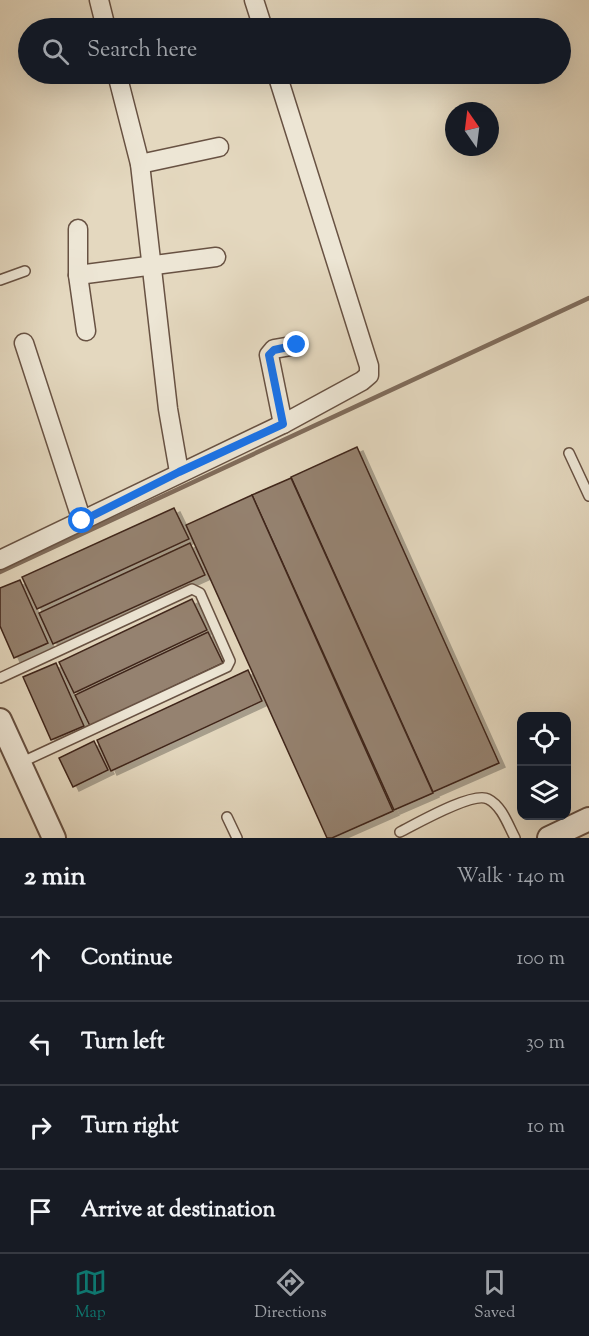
<!DOCTYPE html>
<meta charset="utf-8">
<style>
body{margin:0;font-family:"Sorts Mill Goudy",serif;background:#20242c;color:#f1f3f6}
.controls{position:absolute;right:18px;bottom:18px;display:grid;overflow:hidden;border-radius:12px;box-shadow:0 6px 24px #0002}
.controls button{width:54px;height:54px;display:grid;place-items:center;padding:0;border:0;border-bottom:2px solid #363941;background:#171b24;color:#f1f3f6;font:30px sans-serif}
.compass{position:absolute;left:445px;top:102px;width:54px;height:54px;border-radius:50%;background:#171b24;box-shadow:0 6px 24px #0002;rotate:346deg}
.stop{position:absolute;width:18px;height:18px;margin:-14px;border:4px solid #1a73e8;border-radius:50%;background:#fff}
.stop.end{background:#1a73e8;border-color:#fff;box-shadow:0 2px 6px #0008}
.list{margin:0;padding:0;list-style:none}
h2{display:flex;justify-content:space-between;align-items:center;height:78px;margin:0;padding:0 24px;font-size:26px}
h2 small{font-size:20px;font-weight:400;color:#9ea1a6}
.list li{display:grid;grid-template-columns:39px 1fr auto;gap:18px;align-items:center;box-sizing:border-box;height:84px;padding:0 24px;border-top:2px solid #363941}
.list b{display:block;font-size:22px;white-space:nowrap}
.list em{font-size:20px;font-style:normal;color:#9ea1a6}
.icon{flex:none;width:33px;height:33px;fill:none;stroke:currentColor;stroke-width:2;stroke-linecap:round;stroke-linejoin:round}
.map{position:relative;flex:none;width:589px;height:838px;overflow:hidden}
.search{position:absolute;background:#171b24;box-shadow:0 6px 24px #0002;left:18px;right:18px;top:18px;height:66px;display:flex;align-items:center;gap:15px;box-sizing:border-box;padding:0 21px;border-radius:33px;color:#9ea1a6;font-size:22px}
.sheet{height:414px;background:#171b24}
nav{display:flex;justify-content:space-around;align-items:center;box-sizing:border-box;height:84px;border-top:2px solid #363941;background:#171b24;font-size:16px;color:#9ea1a6}
nav a{display:grid;justify-items:center;gap:3px}
nav .on{color:#0f766e}
.map>svg:first-child{display:block}
.lines{fill:none;stroke-linecap:round;stroke-linejoin:round}
.stream{stroke:#806c5b;stroke-width:4.5}
.building{fill:#958270;stroke:#3f251a;stroke-width:1.5;filter:url(#shadow)}
.service-casing{stroke:#685243;stroke-width:12}
.minor-casing{stroke:#685243;stroke-width:21}
.tertiary-casing{stroke:#685243;stroke-width:26}
.service{stroke:#ede6d5;stroke-width:9}
.minor{stroke:#ede6d5;stroke-width:18}
.tertiary{stroke:#ede6d5;stroke-width:22}
.route{stroke:#1a73e8;stroke-width:8}
</style>
<div class="map">
<svg width="589" height="838" viewBox="0 0 589 838">
<defs>
<filter id="shadow"><feDropShadow dx="6" dy="4" stdDeviation="0" flood-color="#0004"/></filter>
</defs>
<rect width="100%" height="100%" fill="#e4d8bf"/>
<filter id="stains"><feTurbulence type="fractalNoise" baseFrequency=".00333" numOctaves="4"/><feColorMatrix values="0 0 0 0 .2 0 0 0 0 .09 0 0 0 0 .02 0 0 0 .5 -.17"/></filter>
<radialGradient id="worn" r=".72"><stop offset=".6" stop-color="#630" stop-opacity="0"/><stop offset="1" stop-color="#630" stop-opacity=".3"/></radialGradient>
<g class="lines">
<path class="stream" d="M0,572L589,298"/>
</g>
<g class="building">
<path d="M357,447L499,763L433,792L291,477Z"/>
<path d="M291,478L433,793L394,810L252,495Z"/>
<path d="M252,495L393,811L332,838H327L186,525Z"/>
<path d="M174,508L189,539L37,609L22,577Z"/>
<path d="M190,543L205,575L53,644L39,613Z"/>
<path d="M20,580L48,643L14,658L0,626V588Z"/>
<path d="M192,599L207,630L74,693L59,662Z"/>
<path d="M208,632L223,663L90,726L75,695Z"/>
<path d="M56,663L84,726L51,740L23,677Z"/>
<path d="M248,670L262,701L111,771L97,740Z"/>
<path d="M94,741L108,770L73,787L59,758Z"/>
</g>
<g class="lines">
<defs>
<g id="service">
<path d="M0,280L25,271"/>
<path d="M569,453L589,496"/>
<path d="M0,678L192,589L200,593L230,661L227,667L20,763"/>
<path d="M227,817L237,838"/>
<path d="M400,832C416,824 473,791 488,799C502,806 508,825 515,838"/>
</g>
<g id="minor">
<path d="M99,0L106,28"/>
<path d="M254,0L263,28"/>
<path d="M117,74L140,164L168,409L179,472"/>
<path d="M140,164L219,147"/>
<path d="M78,229V275L86,331"/>
<path d="M78,275L216,257"/>
<path d="M24,343L82,521"/>
<path d="M283,424L269,355L274,349L297,345"/>
<path d="M0,560L283,424L362,381L369,375V366L277,74"/>
</g>
<g id="tertiary">
<path d="M0,720L54,838"/>
<path d="M549,838L589,819"/>
</g>
</defs>
<use href="#service" class="service-casing"/>
<use href="#minor" class="minor-casing"/>
<use href="#tertiary" class="tertiary-casing"/>
<use href="#service" class="service"/>
<use href="#minor" class="minor"/>
<use href="#tertiary" class="tertiary"/>
</g>
<g class="lines">
<path class="route" d="M82,521L179,472L283,424L269,355L274,350L297,345"/>
</g>
<rect width="100%" height="100%" filter="url(#stains)"/>
<rect width="100%" height="100%" fill="url(#worn)"/>
</svg>
<div class="controls">
<button><svg class="icon" aria-label="locate" viewBox="0 0 24 24"><circle cx="12" cy="12" r="6"/><path d="M12 2v4M12 18v4M2 12h4M18 12h4"/></svg></button>
<button><svg class="icon" aria-label="layers" viewBox="0 0 24 24"><path d="M12 4l9 5-9 5-9-5zM3 14l9 5 9-5"/></svg></button>
</div>
<svg class="compass" viewBox="-18 -18 36 36"><path d="M0-13l5 13h-10z" fill="#e53935"/><path d="M0 13l5-13h-10z" fill="#9ea1a6"/></svg>
<div class="stop" style="left:82px;top:521px"></div>
<div class="stop end" style="left:297px;top:345px"></div>
<div class="search"><svg class="icon" aria-label="search" viewBox="0 0 24 24"><circle cx="10" cy="10" r="6"/><path d="M15 15l6 6"/></svg>Search here</div>
</div>
<section class="sheet">
<h2>2 min<small>Walk · 140 m</small></h2>
<ul class="list">
<li><svg class="icon" aria-label="ahead" viewBox="0 0 24 24"><path d="M12 20V5M6 11l6-6 6 6"/></svg><div><b>Continue</b></div><em>100 m</em></li>
<li><svg class="icon" aria-label="left" viewBox="0 0 24 24"><path d="M17 20v-9H6M10 6l-5 5 5 5"/></svg><div><b>Turn left</b></div><em>30 m</em></li>
<li><svg class="icon" aria-label="right" viewBox="0 0 24 24"><path d="M7 20v-9h11M14 6l5 5-5 5"/></svg><div><b>Turn right</b></div><em>10 m</em></li>
<li><svg class="icon" aria-label="arrive" viewBox="0 0 24 24"><path d="M6 21V4h12l-3 4 3 4H6"/></svg><div><b>Arrive at destination</b></div></li>
</ul>
</section>
<nav>
<a class="on"><svg class="icon" aria-label="map" viewBox="0 0 24 24"><path d="M3 6l6-2 6 2 6-2v14l-6 2-6-2-6 2zM9 4v14M15 6v14"/></svg>Map</a>
<a><svg class="icon" aria-label="directions" viewBox="0 0 24 24"><path d="M12 3l9 9-9 9-9-9zM9 14v-3h6M13 9l2 2-2 2"/></svg>Directions</a>
<a><svg class="icon" aria-label="saved" viewBox="0 0 24 24"><path d="M7 4h10v16l-5-4-5 4z"/></svg>Saved</a>
</nav>
